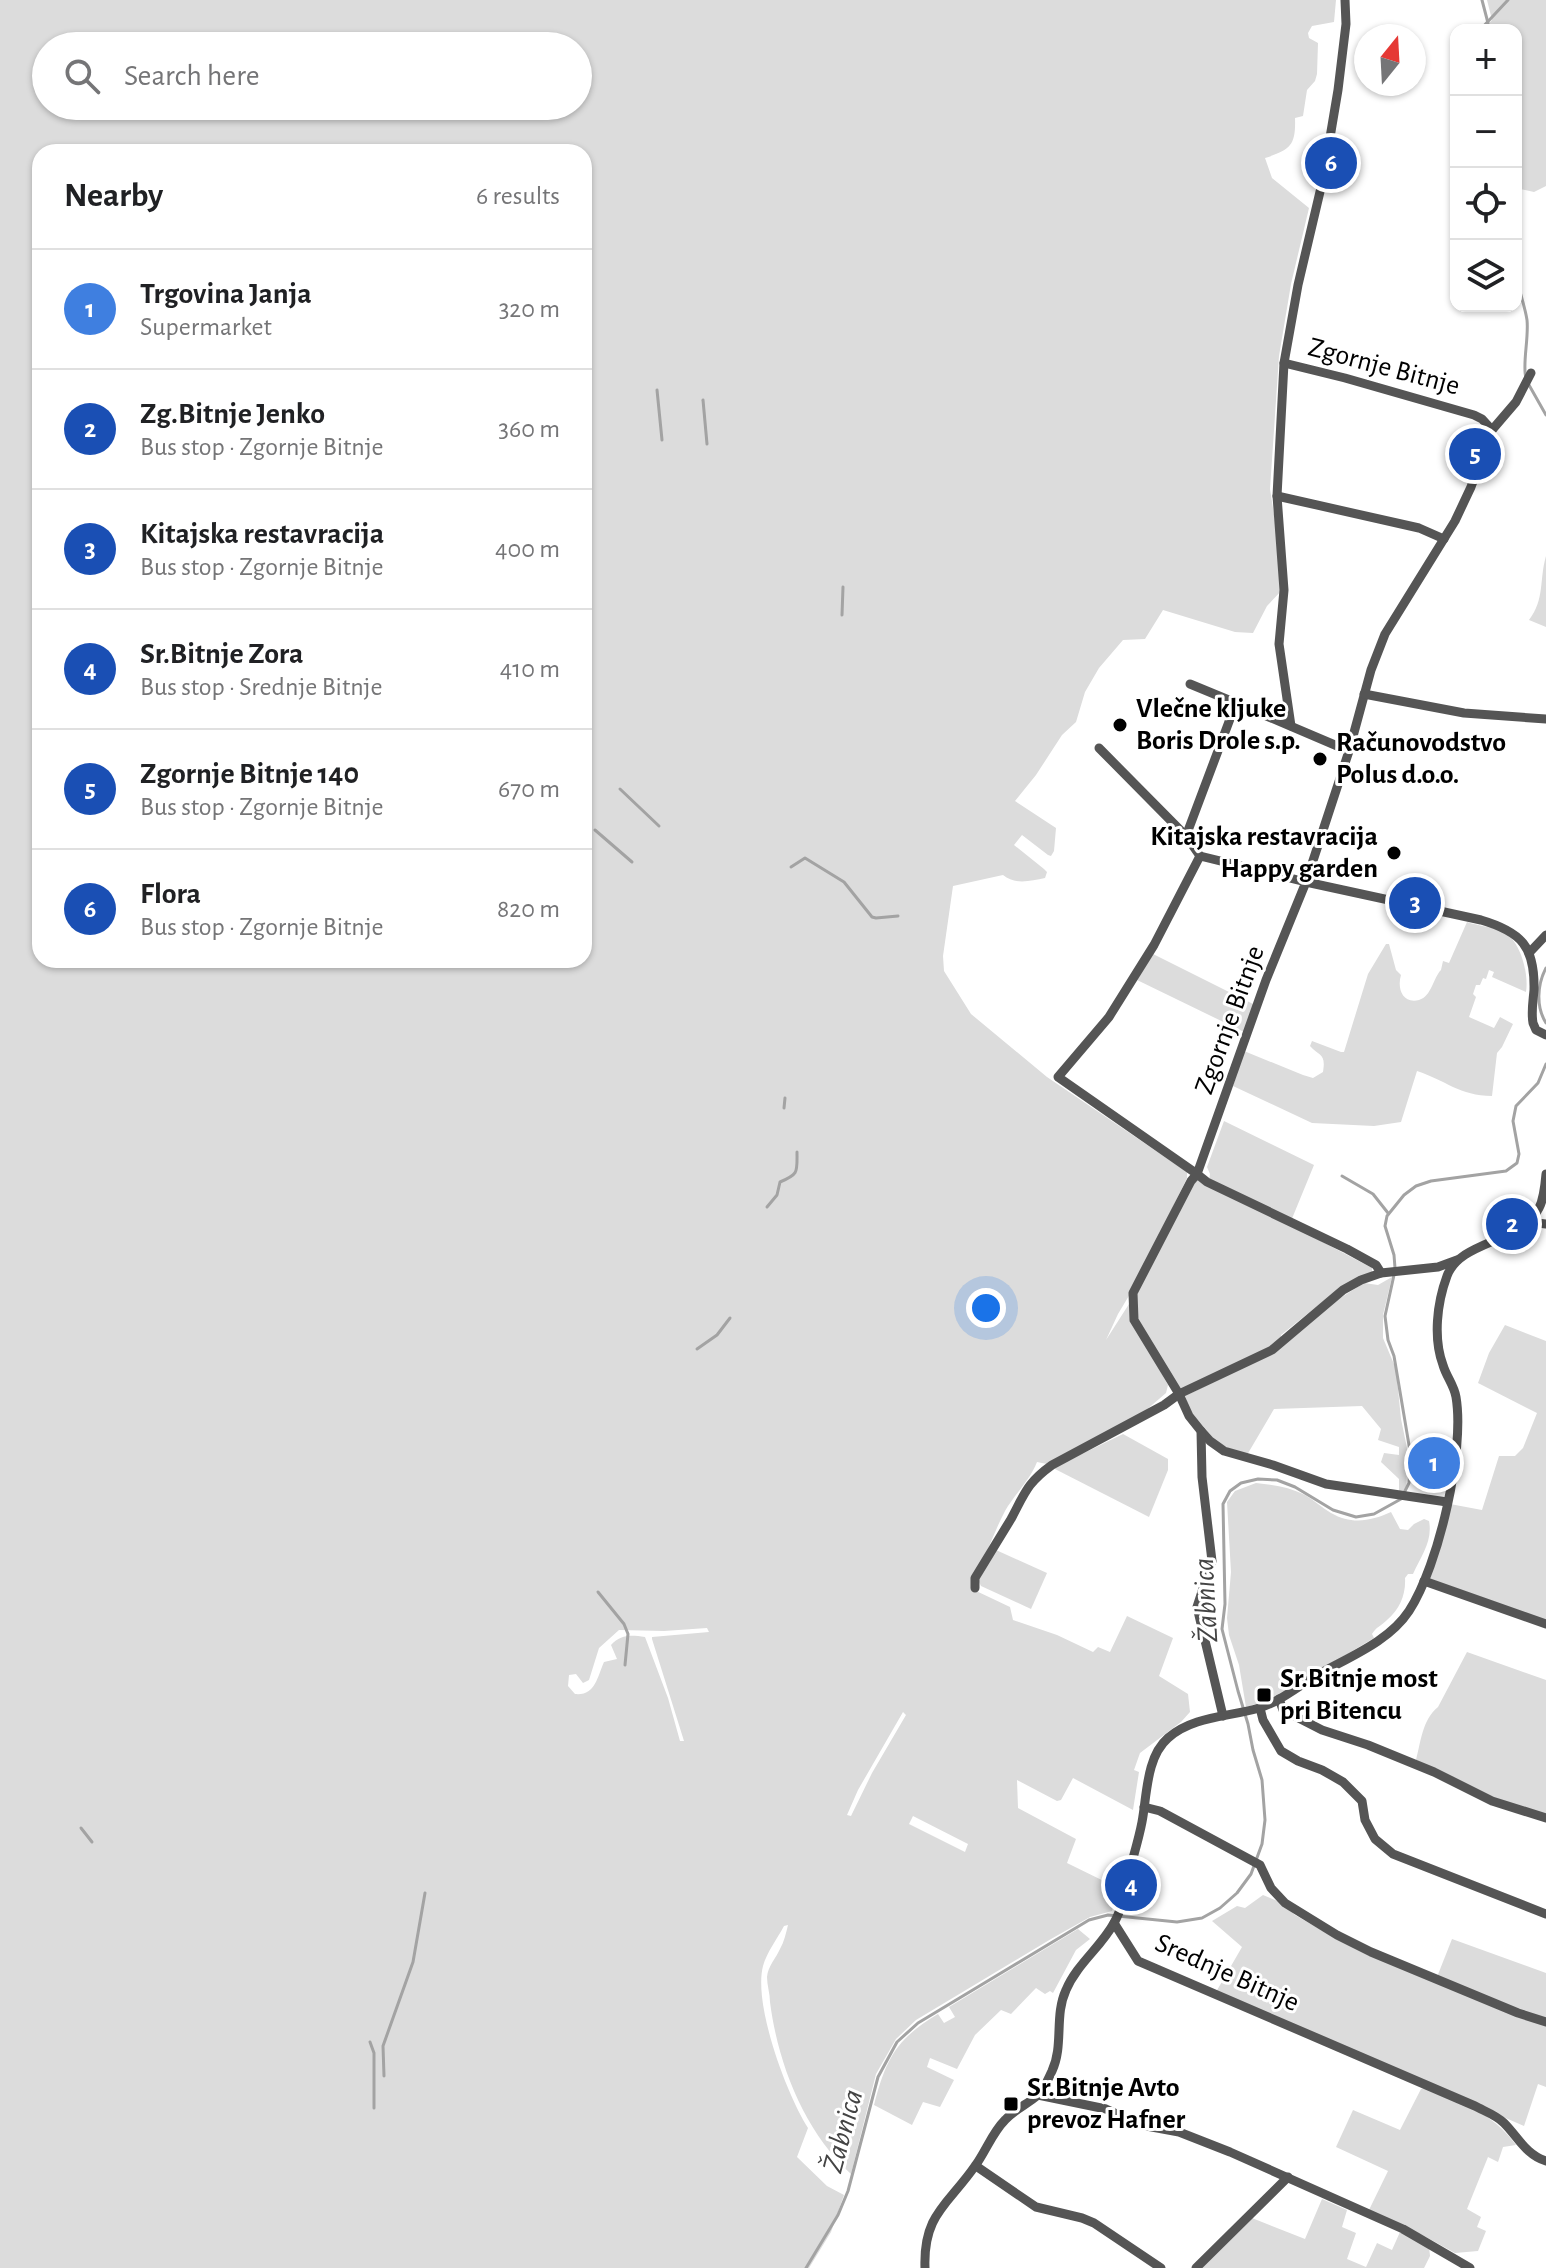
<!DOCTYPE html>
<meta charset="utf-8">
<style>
body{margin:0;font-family:"Alegreya Sans",sans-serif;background:#f2f2f2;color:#202124}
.controls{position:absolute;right:24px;top:24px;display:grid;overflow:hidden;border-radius:16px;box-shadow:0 2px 6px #0004}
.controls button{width:72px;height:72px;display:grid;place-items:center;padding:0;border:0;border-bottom:2px solid #e0e0e0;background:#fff;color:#202124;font:40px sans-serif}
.compass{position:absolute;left:1354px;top:24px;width:72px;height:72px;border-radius:50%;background:#fff;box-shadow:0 2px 6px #0004;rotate:18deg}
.you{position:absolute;left:986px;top:1308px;width:28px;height:28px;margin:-20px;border:6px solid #fff;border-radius:50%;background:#1a73e8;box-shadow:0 0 0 12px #1a73e833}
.badge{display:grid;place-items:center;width:52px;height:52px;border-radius:50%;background:#ea580c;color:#fff;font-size:26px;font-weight:700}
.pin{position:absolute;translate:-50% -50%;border:4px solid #fff;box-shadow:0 2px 8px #0006}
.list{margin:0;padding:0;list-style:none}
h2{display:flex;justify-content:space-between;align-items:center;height:104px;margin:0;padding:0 32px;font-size:34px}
h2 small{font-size:26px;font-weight:400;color:#757577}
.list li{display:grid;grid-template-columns:52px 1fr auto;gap:24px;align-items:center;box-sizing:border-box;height:120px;padding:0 32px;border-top:2px solid #e0e0e0}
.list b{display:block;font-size:30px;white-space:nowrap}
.list p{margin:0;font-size:26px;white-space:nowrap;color:#757577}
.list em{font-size:26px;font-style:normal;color:#757577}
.icon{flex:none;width:44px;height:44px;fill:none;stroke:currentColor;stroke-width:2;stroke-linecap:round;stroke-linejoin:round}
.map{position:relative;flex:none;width:1546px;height:2268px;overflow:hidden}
.search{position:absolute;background:#fff;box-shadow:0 2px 6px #0004;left:32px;top:32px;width:560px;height:88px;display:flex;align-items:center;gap:20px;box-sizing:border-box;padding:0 28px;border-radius:44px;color:#757577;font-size:30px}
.panel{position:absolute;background:#fff;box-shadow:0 2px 6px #0004;left:32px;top:144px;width:560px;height:824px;border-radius:24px}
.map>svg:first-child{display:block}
.green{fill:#dcdcdc;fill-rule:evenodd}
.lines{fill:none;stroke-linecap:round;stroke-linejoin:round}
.stream{stroke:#a3a3a3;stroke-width:3}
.street{stroke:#555;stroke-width:9}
.poi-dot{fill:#000;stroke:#fff;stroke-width:3}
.labels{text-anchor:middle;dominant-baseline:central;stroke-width:6;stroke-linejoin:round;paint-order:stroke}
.street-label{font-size:28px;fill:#000;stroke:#fff}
.poi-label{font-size:28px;font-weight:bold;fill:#000;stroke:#fff;text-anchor:start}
.water-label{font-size:30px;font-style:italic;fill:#444;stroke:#fff}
</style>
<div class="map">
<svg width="1546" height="2268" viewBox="0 0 1546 2268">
<rect width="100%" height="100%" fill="#fff"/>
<g class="green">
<path d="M0,0H1336L1334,22L1312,26L1308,33L1309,38L1318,43L1317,74L1315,81L1307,90L1303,116L1295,118C1296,146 1290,150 1265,158L1272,178L1309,208L1291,284L1279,356L1270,489L1278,540L1282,590L1267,606L1253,633L1235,632L1163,610L1145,639L1123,640L1099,668L1085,692L1076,722L1062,735L1036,775L1015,801L1056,828L1054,851L1051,856L1048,855L1022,835L1014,845L1044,869L1047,872L1045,878C1030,881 1015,885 1003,875L953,886L943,956L944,971L971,1014L1047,1077L1187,1172V1178L1130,1294L1118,1314L1106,1340L1129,1304L1131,1318L1168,1385L1166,1393L1145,1411L1047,1464L1037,1462C1030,1480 1015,1494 1005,1511C992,1536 983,1563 972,1589L1010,1607L1013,1620L1057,1635L1093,1652L1098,1647L1110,1652L1127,1616L1173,1638L1159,1676L1188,1694L1190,1712L1181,1722L1140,1753L1134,1770L1139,1772L1133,1810L1073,1778L1061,1800L1057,1801L1017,1780L1018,1808L1076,1839L1067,1863L1118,1888L1112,1911L1090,1917L1051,1939L916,2020L896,2039L876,2074L851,2174C804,2131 778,2064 770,2002C770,1994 767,1985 767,1977C768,1966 776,1958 780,1949C784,1942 786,1933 788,1925L784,1926C777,1939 767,1952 763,1966C753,2005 787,2095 808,2128L797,2157L827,2186L844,2195L831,2232L809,2268H0ZM46,46H578V106H46ZM40,152H584V960H40ZM707,1628L709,1632L652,1637V1639L684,1741H680L668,1698L645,1637C631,1635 621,1634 611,1645L617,1659L604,1662C597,1678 595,1696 575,1694L568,1686L569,1675L576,1674L583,1683L589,1680L599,1648L619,1630L664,1631ZM903,1712L906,1715L872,1773L851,1816L847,1815L858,1790ZM913,1816L968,1844L965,1852L909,1824Z"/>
<path d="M1487,0H1546V186L1534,192L1516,188V30H1483L1492,20Z"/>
<path d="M1546,556V627L1529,620C1545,599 1539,580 1546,556Z"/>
<path d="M1467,922C1479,926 1494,927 1505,933C1521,942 1529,975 1526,992L1492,977L1494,972L1489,970L1486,979L1483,978L1480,985H1476L1473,994L1476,997L1469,1017L1494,1028L1500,1017L1513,1024L1502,1047L1497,1053L1492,1096C1460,1096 1445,1080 1417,1071L1401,1122L1374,1126L1312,1123L1233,1086L1244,1051L1303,1075L1313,1078L1323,1072C1326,1053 1320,1057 1310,1046L1312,1041L1341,1052H1344L1368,974L1386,944H1389L1396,970L1401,975C1397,988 1402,1004 1419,1000C1432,996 1433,978 1441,970L1443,961L1449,963Z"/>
<path d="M1153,954L1255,1005L1244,1032L1137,980Z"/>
<path d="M1224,1121L1314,1165L1291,1221L1209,1180L1210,1174L1207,1167Z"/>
<path d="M1196,1179L1315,1238L1372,1268V1273L1341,1287L1281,1335V1339L1266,1350L1180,1390L1137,1320L1136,1293Z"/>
<path d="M1392,1277L1383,1315V1338L1396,1369L1401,1419L1408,1453L1406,1494L1399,1492V1479L1381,1462L1384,1453L1399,1455V1447L1378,1440L1381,1429L1362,1406L1274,1409L1247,1455C1213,1444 1196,1430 1185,1396L1273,1353L1334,1302L1364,1283L1378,1285Z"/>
<path d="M1505,1325L1546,1341V1620L1430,1579L1429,1576L1450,1504L1482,1510L1499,1456H1515L1523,1448L1537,1413L1478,1383L1489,1353Z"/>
<path d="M1123,1434L1168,1459V1470L1149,1517L1053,1468Z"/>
<path d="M1256,1483C1274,1485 1289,1487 1305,1495C1314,1500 1322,1508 1331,1513C1352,1525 1371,1521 1391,1512L1400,1529L1408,1530L1414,1524L1424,1519L1429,1521C1433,1541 1421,1556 1413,1574H1408L1405,1578C1406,1594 1400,1609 1387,1620C1381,1626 1376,1627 1372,1634L1374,1638L1272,1699L1246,1707L1239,1665L1229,1635L1227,1618L1231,1572L1227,1502L1235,1491Z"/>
<path d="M996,1550L1047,1573L1031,1609L981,1586L978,1580Z"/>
<path d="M1467,1652L1546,1680V1815L1493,1797L1416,1760C1421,1742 1422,1720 1438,1707Z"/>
<path d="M1263,1895L1280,1902L1295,1915L1337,1939L1546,2026V2087L1538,2084L1524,2126L1216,1992L1242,1947L1212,1921L1237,1906L1245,1908Z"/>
<path d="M1078,1929L1090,1939L1076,1950L1053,1993L1050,1991L1045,1994L1036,1988L1011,2014L1001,2010L975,2035L957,2069L930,2058L927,2067L954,2080L940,2107L923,2102L912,2125L874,2105C886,2059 896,2039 938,2014L944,2023L955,2017L949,2007Z"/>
<path d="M1452,1939L1546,1973V2018L1519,2010L1437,1977Z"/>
<path d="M1425,2088C1461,2102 1493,2113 1516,2145L1503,2147L1498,2162L1488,2157L1467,2209L1481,2217L1477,2227L1486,2231L1478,2251L1455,2253L1426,2237L1369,2210L1388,2171L1336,2147L1353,2110L1400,2130L1421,2089Z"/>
<path d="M1322,2199L1347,2210L1342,2227L1356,2233L1347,2259L1366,2267L1377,2243L1392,2250L1400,2232L1429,2247L1430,2256L1424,2268H1201L1252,2218L1305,2239Z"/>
</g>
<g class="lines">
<g class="stream">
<path d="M1482,0L1488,23"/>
<path d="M1480,30L1508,0"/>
<path d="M1456,56L1453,60L1452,73L1456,77"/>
<path d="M1516,276C1519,291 1525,306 1527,320C1529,338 1522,365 1526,378"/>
<path d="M1529,385L1546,415"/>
<path d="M657,390L662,440"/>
<path d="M703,400L707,444"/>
<path d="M842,615L843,587"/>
<path d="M620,789L659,826"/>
<path d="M595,830L632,862"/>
<path d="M791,867L805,858L844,882L872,917L876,918L898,916"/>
<path d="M1546,968C1537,985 1536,1007 1546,1023"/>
<path d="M784,1108L785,1098"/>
<path d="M1342,1176L1373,1194L1388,1213"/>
<path d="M767,1207L777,1195L780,1182C799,1174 797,1172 797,1152"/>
<path d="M1395,1268L1394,1255L1385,1226L1387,1216L1404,1195L1416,1186L1431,1181L1506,1171L1517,1163L1519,1154L1513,1121L1516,1106L1538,1083L1546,1064"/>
<path d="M697,1349L717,1335L730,1318"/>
<path d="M598,1592L624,1624L628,1634L625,1665"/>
<path d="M81,1828L92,1842"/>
<path d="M370,2042L374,2053V2108"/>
<path d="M384,2076L383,2046L413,1962L425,1893"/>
<path d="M806,2268L838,2215L848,2191L878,2077L897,2042L918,2023L1089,1920L1108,1915L1177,1922L1202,1918L1220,1908L1237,1893L1251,1874L1262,1844L1265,1820L1262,1780L1253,1750L1248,1724L1238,1691L1222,1629L1225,1604L1223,1504L1230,1491L1241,1483L1258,1479L1277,1480L1295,1487L1333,1510L1356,1517L1374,1514L1401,1499L1409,1483L1410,1451L1394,1356L1388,1340L1385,1316L1394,1275"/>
</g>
<g class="street">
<path d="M1284,363L1345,378L1474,415L1482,419L1492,430L1471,487L1455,521L1385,634L1371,670L1349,751L1306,882L1481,920C1522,932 1535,947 1534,990C1533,1002 1531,1012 1533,1023L1536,1030L1546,1035"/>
<path d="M1492,430L1516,402L1531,373"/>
<path d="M1277,496L1419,528L1444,539"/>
<path d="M1190,684L1236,703"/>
<path d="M1364,694L1464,713L1546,719"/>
<path d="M1291,726L1279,644L1284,590L1277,496L1284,363L1298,285L1323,179L1338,90L1346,24L1345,0"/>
<path d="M1099,748L1186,836L1200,856"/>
<path d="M1186,836L1236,703L1349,751"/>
<path d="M1529,953L1546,935"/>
<path d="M1530,1222L1546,1224"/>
<path d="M1201,1431L1210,1441L1224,1451L1273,1465L1326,1484L1447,1502"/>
<path d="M1424,1581L1546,1624"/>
<path d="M975,1588V1578C987,1558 999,1539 1011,1519C1025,1493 1027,1483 1052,1465L1164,1405L1179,1394L1272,1350L1343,1290L1361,1280L1381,1273L1438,1267L1457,1260"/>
<path d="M1279,1699L1283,1710L1322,1730L1368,1745L1434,1772L1492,1801L1546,1818"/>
<path d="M1260,1708L1263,1720L1281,1751L1298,1761L1322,1770L1343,1782L1362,1801L1365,1820L1375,1839L1393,1854L1546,1914"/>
<path d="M1223,1716L1197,1607L1212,1561L1202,1477L1201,1431L1189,1416L1179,1394L1134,1320L1133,1293L1191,1181L1197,1174L1266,980L1306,882L1200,856L1154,945L1109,1017L1058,1077L1197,1174L1207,1182L1347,1249L1376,1265L1381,1273"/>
<path d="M1144,1807L1160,1811L1260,1865L1271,1888L1285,1903L1337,1935L1371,1952L1518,2013L1546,2022"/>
<path d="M1114,1923L1138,1961L1475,2106C1484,2111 1496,2115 1504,2123C1518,2137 1526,2155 1546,2161"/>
<path d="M1038,2095L1106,2109L1141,2125L1179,2132L1230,2152L1403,2229L1470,2268"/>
<path d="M976,2166L1036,2207L1082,2218L1094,2223L1161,2268"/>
<path d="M925,2268C923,2214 948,2205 975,2166C986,2151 992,2133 1005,2120C1015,2109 1028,2104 1038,2095C1045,2088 1048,2079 1052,2071C1064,2045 1054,2016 1066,1990C1077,1964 1101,1947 1114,1923C1123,1907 1126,1887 1130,1869C1134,1854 1139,1838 1142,1822C1147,1796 1146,1757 1168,1738C1193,1716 1229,1717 1259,1708C1279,1702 1296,1688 1314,1677C1346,1658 1388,1643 1409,1611C1439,1565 1465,1450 1456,1397C1454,1385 1446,1376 1443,1365C1433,1338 1437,1303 1447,1276C1460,1240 1522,1243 1539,1208C1544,1198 1545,1186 1546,1174"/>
<path d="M1196,2268L1288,2177"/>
</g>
</g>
<g class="poi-dot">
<circle cx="1120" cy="725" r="8"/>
<circle cx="1320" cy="759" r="8"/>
<circle cx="1394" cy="853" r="8"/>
<rect x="1256" y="1687" width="16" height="16" rx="4"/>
<rect x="1003" y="2096" width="16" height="16" rx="4"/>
</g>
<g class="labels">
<g class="street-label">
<text transform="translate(1384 367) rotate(15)">Zgornje Bitnje</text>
<text transform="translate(1230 1020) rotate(-70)">Zgornje Bitnje</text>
<text transform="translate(1227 1973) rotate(24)">Srednje Bitnje</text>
</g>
<g class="poi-label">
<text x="1136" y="709">Vlečne kljuke<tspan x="1136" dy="32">Boris Drole s.p.</tspan></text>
<text x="1336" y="743">Računovodstvo<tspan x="1336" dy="32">Polus d.o.o.</tspan></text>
<text x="1378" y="837" text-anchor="end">Kitajska restavracija<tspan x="1378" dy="32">Happy garden</tspan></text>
<text x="1280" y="1679">Sr.Bitnje most<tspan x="1280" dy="32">pri Bitencu</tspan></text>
<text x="1027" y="2088">Sr.Bitnje Avto<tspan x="1027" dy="32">prevoz Hafner</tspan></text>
</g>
<g class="water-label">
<text transform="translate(1206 1600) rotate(-93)">Žabnica</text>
<text transform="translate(843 2131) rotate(-75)">Žabnica</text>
</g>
</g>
</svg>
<div class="controls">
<button>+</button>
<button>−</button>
<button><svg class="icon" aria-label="locate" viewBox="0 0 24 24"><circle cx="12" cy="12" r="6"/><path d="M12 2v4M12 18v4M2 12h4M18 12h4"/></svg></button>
<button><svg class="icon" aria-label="layers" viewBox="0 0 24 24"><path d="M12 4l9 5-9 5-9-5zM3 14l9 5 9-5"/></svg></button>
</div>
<svg class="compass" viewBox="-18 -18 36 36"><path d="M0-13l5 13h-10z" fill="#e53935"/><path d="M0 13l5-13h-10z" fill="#757577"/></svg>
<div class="you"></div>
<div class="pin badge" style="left:1434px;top:1463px;background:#3f7fe0">1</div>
<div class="pin badge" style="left:1512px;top:1224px;background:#1a4fb4">2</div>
<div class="pin badge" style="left:1415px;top:903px;background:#1a4fb4">3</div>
<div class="pin badge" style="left:1131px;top:1885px;background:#1a4fb4">4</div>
<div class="pin badge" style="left:1475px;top:454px;background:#1a4fb4">5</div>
<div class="pin badge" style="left:1331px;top:163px;background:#1a4fb4">6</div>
<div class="search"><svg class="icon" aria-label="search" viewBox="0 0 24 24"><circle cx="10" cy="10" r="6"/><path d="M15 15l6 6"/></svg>Search here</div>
<section class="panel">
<h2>Nearby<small>6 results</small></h2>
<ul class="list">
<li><span class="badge" style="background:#3f7fe0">1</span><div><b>Trgovina Janja</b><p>Supermarket</p></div><em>320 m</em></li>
<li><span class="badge" style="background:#1a4fb4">2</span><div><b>Zg.Bitnje Jenko</b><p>Bus stop · Zgornje Bitnje</p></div><em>360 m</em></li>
<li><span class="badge" style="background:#1a4fb4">3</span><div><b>Kitajska restavracija</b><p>Bus stop · Zgornje Bitnje</p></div><em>400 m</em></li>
<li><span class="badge" style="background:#1a4fb4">4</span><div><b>Sr.Bitnje Zora</b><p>Bus stop · Srednje Bitnje</p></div><em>410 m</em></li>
<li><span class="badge" style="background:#1a4fb4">5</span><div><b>Zgornje Bitnje 140</b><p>Bus stop · Zgornje Bitnje</p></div><em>670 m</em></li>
<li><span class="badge" style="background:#1a4fb4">6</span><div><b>Flora</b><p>Bus stop · Zgornje Bitnje</p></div><em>820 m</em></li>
</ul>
</section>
</div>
